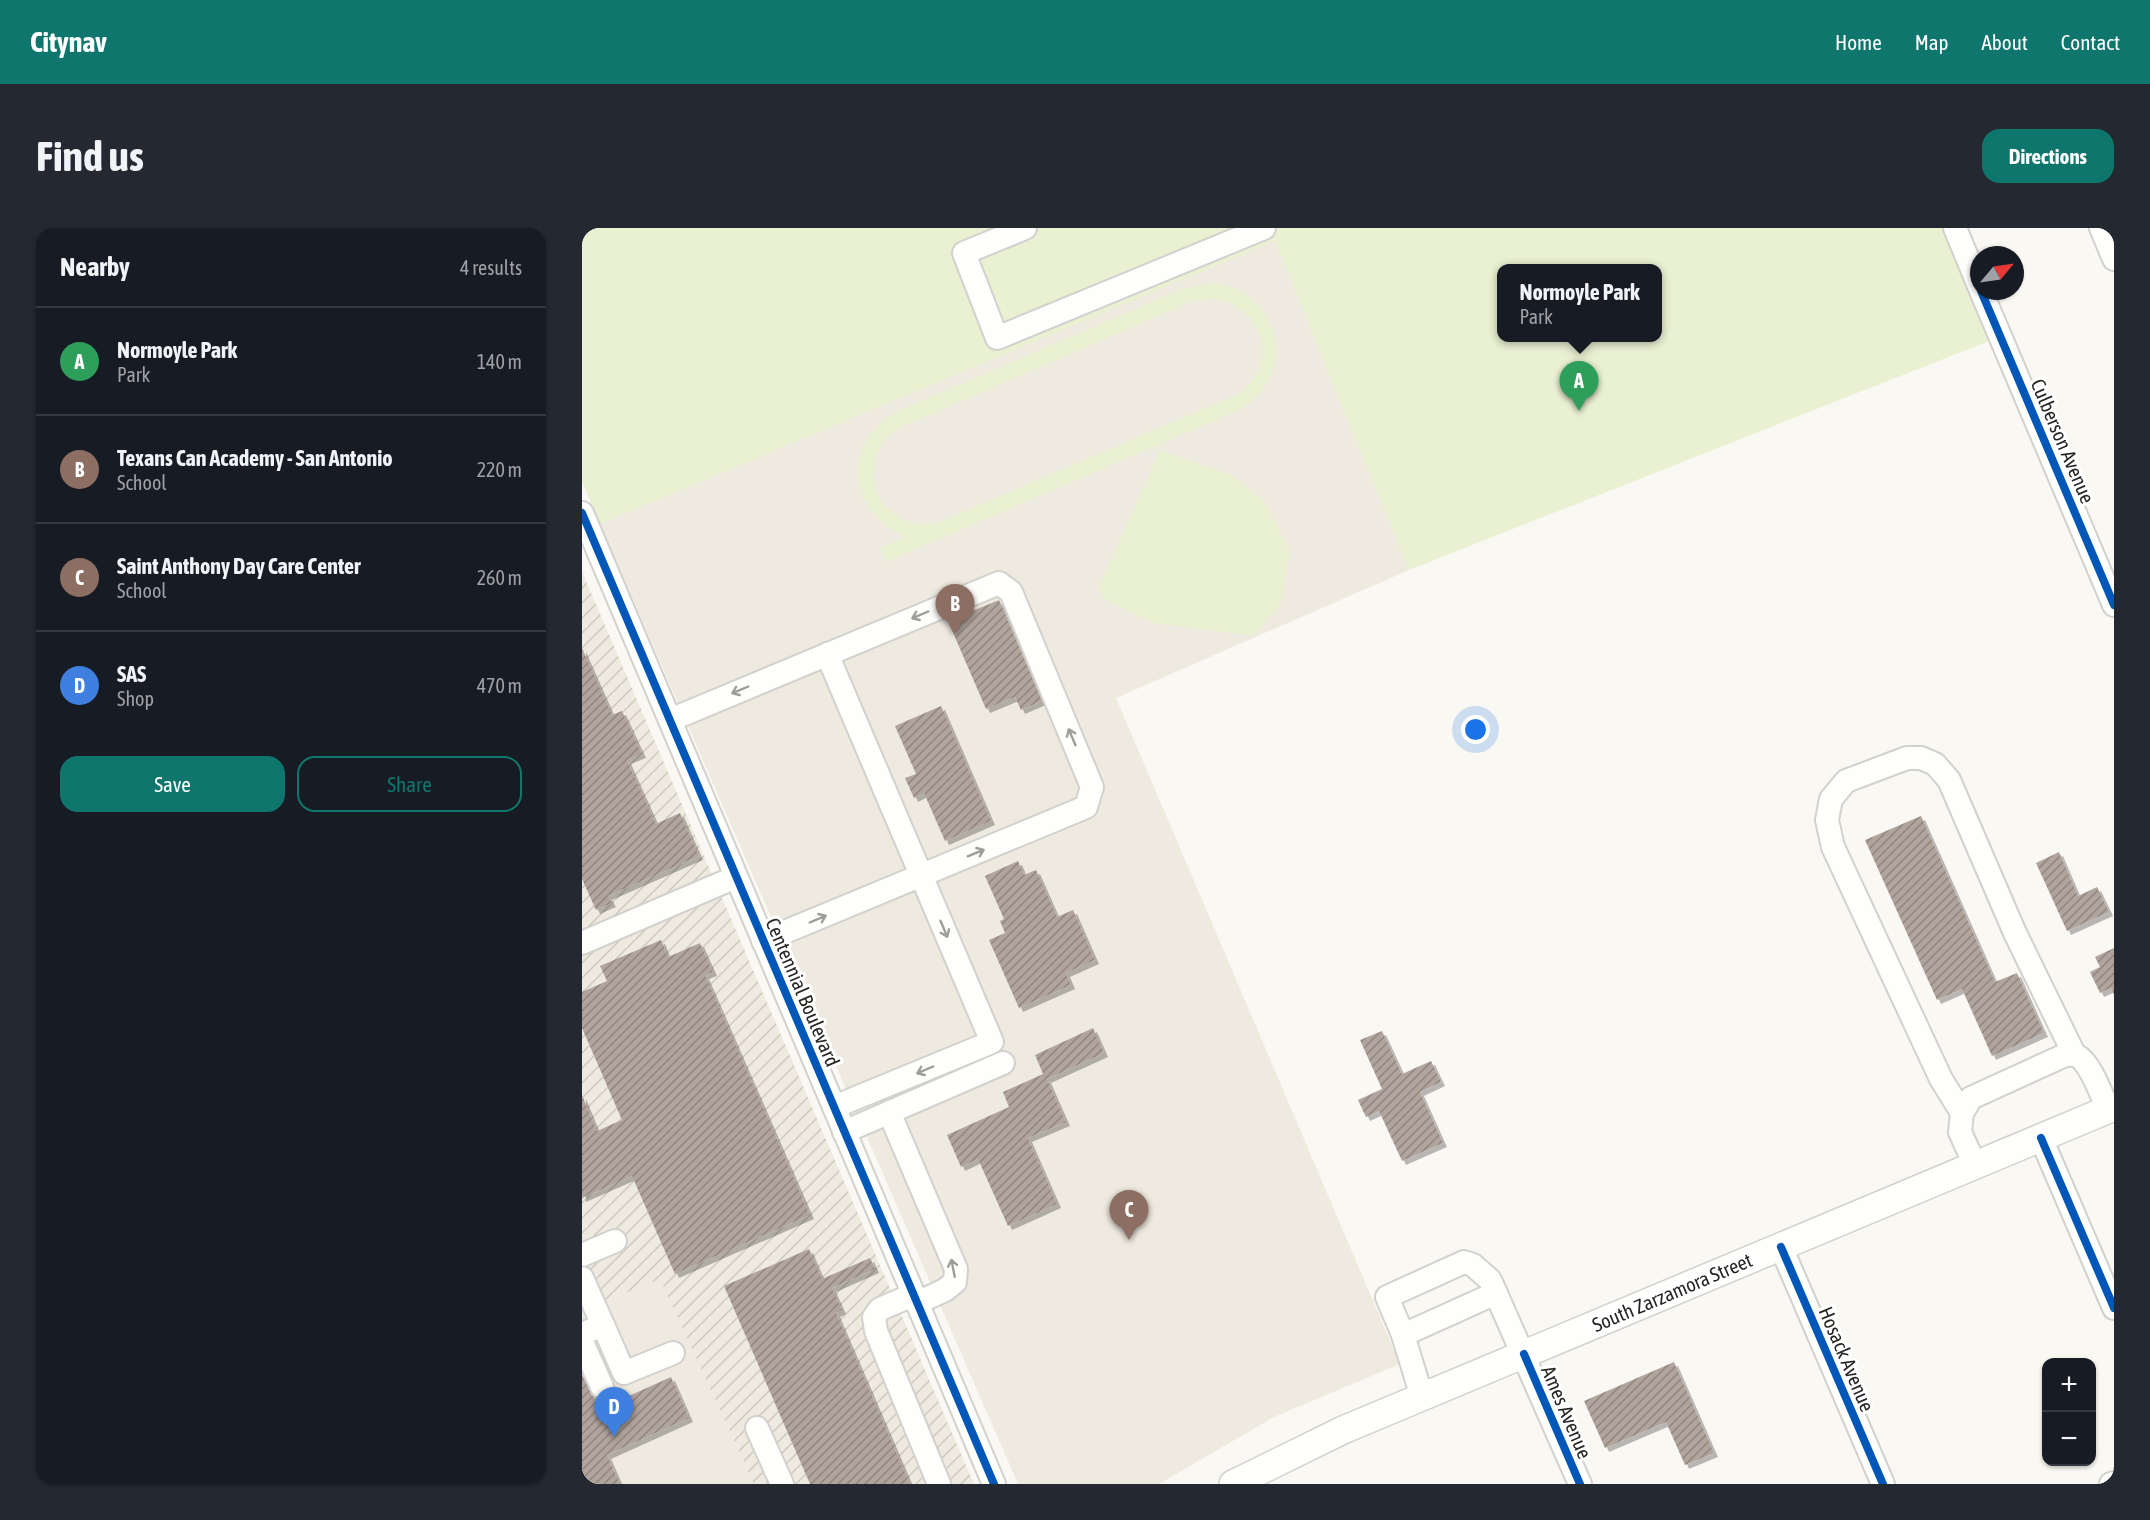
<!DOCTYPE html>
<meta charset="utf-8">
<style>
body{margin:0;font-family:"Asap Condensed",sans-serif;background:#242831;color:#f1f3f6}
.controls{position:absolute;right:18px;bottom:18px;display:grid;overflow:hidden;border-radius:12px;box-shadow:0 2px 4px #0004}
.controls button{width:54px;height:54px;display:grid;place-items:center;padding:0;border:0;border-bottom:2px solid #363941;background:#171b24;color:#f1f3f6;font:30px sans-serif}
.compass{position:absolute;left:1388px;top:18px;width:54px;height:54px;border-radius:50%;background:#171b24;box-shadow:0 2px 4px #0004;rotate:61deg}
.you{position:absolute;left:894px;top:502px;width:21px;height:21px;margin:-15px;border:4px solid #fff;border-radius:50%;background:#1a73e8;box-shadow:0 0 0 9px #1a73e833}
.badge{display:grid;place-items:center;width:39px;height:39px;border-radius:50%;background:#0f766e;color:#fff;font-size:20px;font-weight:700}
.pin{position:absolute;translate:-50% -50px;filter:drop-shadow(0 2px 3px #0008)}
.pin::after{content:'';position:absolute;top:32px;width:21px;height:18px;background:inherit;clip-path:polygon(0 0,100% 0,50% 100%)}
.popup{position:absolute;left:915px;top:36px;width:165px;height:78px;box-sizing:border-box;display:grid;place-content:center;border-radius:12px;background:#171b24;filter:drop-shadow(0 2px 4px #0005);font-size:20px;white-space:nowrap;color:#9ea1a6}
.popup b{font-size:22px;color:#f1f3f6}
.popup::after{content:'';position:absolute;left:50%;top:100%;margin-left:-12px;border:12px solid transparent;border-top-color:#171b24}
.list{margin:0;padding:0;list-style:none}
h2{display:flex;justify-content:space-between;align-items:center;height:78px;margin:0;padding:0 24px;font-size:26px}
h2 small{font-size:20px;font-weight:400;color:#9ea1a6}
.list li{display:grid;grid-template-columns:39px 1fr auto;gap:18px;align-items:center;box-sizing:border-box;height:108px;padding:0 24px;border-top:2px solid #363941}
.list b{display:block;font-size:22px;white-space:nowrap}
.list p{margin:0;font-size:20px;white-space:nowrap;color:#9ea1a6}
.list em{font-size:20px;font-style:normal;color:#9ea1a6}
.actions{display:flex;gap:12px;padding:18px 24px}
.actions a{flex:1;padding:14px 0;border:2px solid #0f766e;border-radius:18px;text-align:center;font-size:21px;color:#0f766e}
.actions .main{background:#0f766e;color:#fff}
.map{position:relative;flex:none;width:1532px;height:1256px;overflow:hidden;border-radius:18px}
header{display:flex;align-items:center;gap:36px;box-sizing:border-box;height:84px;padding:0 30px;background:#0f766e;color:#fff}
header strong{font-size:28px}
nav{display:flex;gap:33px;margin-inline-start:auto;font-size:21px}
.intro{display:flex;align-items:center;justify-content:space-between;box-sizing:border-box;height:144px;padding:0 36px}
h1{margin:0;font-size:42px}
.button{padding:15px 27px;border-radius:18px;background:#0f766e;color:#fff;font-size:21px;font-weight:700}
main{display:flex;gap:36px;padding:0 36px}
aside{flex:1;background:#171b24;border-radius:18px;box-shadow:0 2px 4px #0004}
.map>svg:first-child{display:block}
.built{fill:#efeadf}
.industrial{fill:url(#industrial-furrows)}
.green{fill:#eaf0d2;fill-rule:evenodd}
.building{fill:url(#building-hatch);filter:url(#shadow)}
.lines{fill:none;stroke-linecap:round;stroke-linejoin:round}
.minor-casing{stroke:#d2d1ce;stroke-width:26}
.major-casing{stroke:#d2d1ce;stroke-width:30}
.minor{stroke:#fefefd;stroke-width:22}
.major{stroke:#fefefd;stroke-width:27}
.cycleway-casing{stroke:#fff;stroke-width:11}
.cycleway{stroke:#0057b8;stroke-width:8}
.oneway{stroke:#9e9d9b}
.labels{text-anchor:middle;dominant-baseline:central;stroke-width:6;stroke-linejoin:round;paint-order:stroke}
.street-label{font-size:20px;fill:#282623;stroke:#fff}
</style>
<header>
<strong>Citynav</strong>
<nav><a>Home</a><a>Map</a><a>About</a><a>Contact</a></nav>
</header>
<div class="intro"><h1>Find us</h1><a class="button">Directions</a></div>
<main>
<aside>
<h2>Nearby<small>4 results</small></h2>
<ul class="list">
<li><span class="badge" style="background:#2e9e5b">A</span><div><b>Normoyle Park</b><p>Park</p></div><em>140 m</em></li>
<li><span class="badge" style="background:#8d6e63">B</span><div><b>Texans Can Academy - San Antonio</b><p>School</p></div><em>220 m</em></li>
<li><span class="badge" style="background:#8d6e63">C</span><div><b>Saint Anthony Day Care Center</b><p>School</p></div><em>260 m</em></li>
<li><span class="badge" style="background:#3f7fe0">D</span><div><b>SAS</b><p>Shop</p></div><em>470 m</em></li>
</ul>
<div class="actions"><a class="main">Save</a><a>Share</a></div>
</aside>
<div class="map">
<svg width="1532" height="1256" viewBox="0 0 1532 1256">
<defs>
<pattern id="industrial-furrows" width="10" height="10" patternUnits="userSpaceOnUse" patternTransform="scale(1.5)"><rect width="10" height="10" fill="#efeadf"/><path d="M-1 1l2-2M0 10L10 0M9 11l2-2" fill="none" stroke="#cdc9bf"/></pattern>
<pattern id="building-hatch" width="6" height="6" patternUnits="userSpaceOnUse" patternTransform="scale(1.5)"><rect width="6" height="6" fill="#b1a49c"/><path d="M-1 1l2-2M0 6l6-6M5 7l2-2" fill="none" stroke="#90857f"/></pattern>
<filter id="shadow"><feDropShadow dx="4" dy="4" stdDeviation="0" flood-color="#0004"/></filter>
</defs>
<rect width="100%" height="100%" fill="#faf8f3"/>
<g class="built">
<path d="M693,12L827,342L534,470L818,1136L692,1189L577,1256H436L18,296Z"/>
<path d="M78,1050L172,1256H0V1082Z"/>
</g>
<path class="industrial" d="M0,344L392,1256H172L78,1051L0,1082Z"/>
<g class="green">
<path d="M0,0H1365L1412,111L827,342L693,13L18,296L0,254ZM919,40H1075V110H919Z"/>
<path d="M632,55C702,65 718,150 655,183L304,334L298,320L324,309C265,285 259,213 316,183L602,60ZM631,70C681,78 699,135 656,166L355,295C297,305 268,236 315,201L608,74Z"/>
<path d="M578,222L649,247L682,272L708,323L699,375L672,408L572,395L523,372L517,359Z"/>
</g>
<g class="building">
<path d="M417,372L460,473L439,482L433,469L404,481L366,393Z"/>
<path d="M0,420L30,487L40,483L60,526L45,532L74,596L98,585L117,628L26,668L30,675L14,682L0,651Z"/>
<path d="M359,478L409,593L363,613L342,565L332,570L323,550L334,546L313,498Z"/>
<path d="M1339,588L1413,754L1435,745L1462,805L1410,828L1380,761L1355,772L1283,612Z"/>
<path d="M1477,624L1496,668L1515,659L1527,684L1485,703L1454,635Z"/>
<path d="M436,633L442,647L454,642L475,689L491,682L513,732L484,745L489,757L437,780L407,712L423,705L418,693L422,691L403,648Z"/>
<path d="M79,712L86,729L118,715L131,744L123,747L228,987L93,1046L50,948L0,970V867L15,903L40,892L0,800V764L25,753L18,738Z"/>
<path d="M1532,720V767L1529,760L1518,765L1508,744L1518,739L1513,729Z"/>
<path d="M511,800L522,825L465,851L484,894L446,910L475,976L426,998L396,931L379,939L365,907L427,879L421,864L461,846L453,827Z"/>
<path d="M800,803L820,846L849,833L859,854L838,864L861,915L820,933L797,883L784,889L776,872L800,861L778,812Z"/>
<path d="M227,1021L240,1051L288,1030L293,1041L250,1060L260,1082L254,1085L328,1256H228L142,1058Z"/>
<path d="M1092,1134L1132,1225L1103,1237L1084,1194L1023,1220L1002,1173Z"/>
<path d="M0,1147L18,1181L89,1149L107,1190L25,1227L38,1256H0Z"/>
</g>
<g class="lines">
<defs>
<g id="minor">
<path d="M443,0L382,25L415,110L682,0"/>
<path d="M1373,0L1397,58"/>
<path d="M1519,0L1532,31"/>
<path d="M1399,63L1532,377"/>
<path d="M0,285L412,1256"/>
<path d="M245,426L410,814L252,879"/>
<path d="M88,492L417,355L429,364L510,559L504,579L181,713"/>
<path d="M0,715L154,649"/>
<path d="M307,884L374,1041L373,1054L363,1062L335,1075"/>
<path d="M1380,885L1359,851L1251,619L1245,592L1249,571L1264,553L1325,530H1339L1353,536L1367,552L1433,705L1492,826"/>
<path d="M262,904L421,835"/>
<path d="M1459,910L1532,1080"/>
<path d="M1393,937L1378,904L1380,885L1389,870L1481,828C1486,827 1491,826 1495,828C1508,834 1520,868 1526,881"/>
<path d="M1199,1019L1301,1256"/>
<path d="M0,1027L33,1013"/>
<path d="M0,1050L21,1097L0,1106"/>
<path d="M331,1067L298,1081L292,1089L294,1103L357,1256"/>
<path d="M21,1097L42,1145L91,1125"/>
<path d="M821,1107L805,1069L882,1034L891,1037L908,1052L998,1256"/>
<path d="M0,1114L20,1159"/>
<path d="M840,1169L821,1107L914,1065"/>
<path d="M175,1200L200,1256"/>
<path d="M1529,1256L1532,1255"/>
</g>
<path id="major" d="M651,1256L761,1202L1532,879"/>
</defs>
<use href="#minor" class="minor-casing"/>
<use href="#major" class="major-casing"/>
<use href="#minor" class="minor"/>
<use href="#major" class="major"/>
<defs>
<g id="cycleway">
<path d="M1399,63L1532,377"/>
<path d="M0,285L412,1256"/>
<path d="M1459,910L1532,1080"/>
<path d="M1199,1019L1301,1256"/>
<path d="M942,1126L998,1256"/>
</g>
</defs>
<use href="#cycleway" class="cycleway-casing"/>
<use href="#cycleway" class="cycleway"/>
</g>
<defs><path id="oneway-shaft" d="M-6 0H5M1.5-3L5.5 0L1.5 3" fill="none" stroke-width="1.6" stroke-linecap="round" stroke-linejoin="round" transform="scale(1.5)"/></defs>
<g class="oneway">
<use href="#oneway-shaft" transform="translate(338 387) rotate(157)"/>
<use href="#oneway-shaft" transform="translate(158 462) rotate(157)"/>
<use href="#oneway-shaft" transform="translate(490 509) rotate(-113)"/>
<use href="#oneway-shaft" transform="translate(394 625) rotate(-22)"/>
<use href="#oneway-shaft" transform="translate(236 691) rotate(-23)"/>
<use href="#oneway-shaft" transform="translate(362 701) rotate(67)"/>
<use href="#oneway-shaft" transform="translate(343 842) rotate(157)"/>
<use href="#oneway-shaft" transform="translate(371 1040) rotate(-101)"/>
</g>
<g class="labels">
<g class="street-label">
<text transform="translate(1481 213) rotate(67)">Culberson Avenue</text>
<text transform="translate(221 764) rotate(67)">Centennial Boulevard</text>
<text transform="translate(1090 1064) rotate(-23)">South Zarzamora Street</text>
<text transform="translate(1265 1131) rotate(67)">Hosack Avenue</text>
<text transform="translate(985 1184) rotate(67)">Ames Avenue</text>
</g>
</g>
</svg>
<div class="controls">
<button>+</button>
<button>−</button>
</div>
<svg class="compass" viewBox="-18 -18 36 36"><path d="M0-13l5 13h-10z" fill="#e53935"/><path d="M0 13l5-13h-10z" fill="#9ea1a6"/></svg>
<div class="you"></div>
<div class="pin badge" style="left:997px;top:183px;background:#2e9e5b">A</div>
<div class="popup"><b>Normoyle Park</b>Park</div>
<div class="pin badge" style="left:373px;top:406px;background:#8d6e63">B</div>
<div class="pin badge" style="left:547px;top:1012px;background:#8d6e63">C</div>
<div class="pin badge" style="left:32px;top:1209px;background:#3f7fe0">D</div>
</div>
</main>
